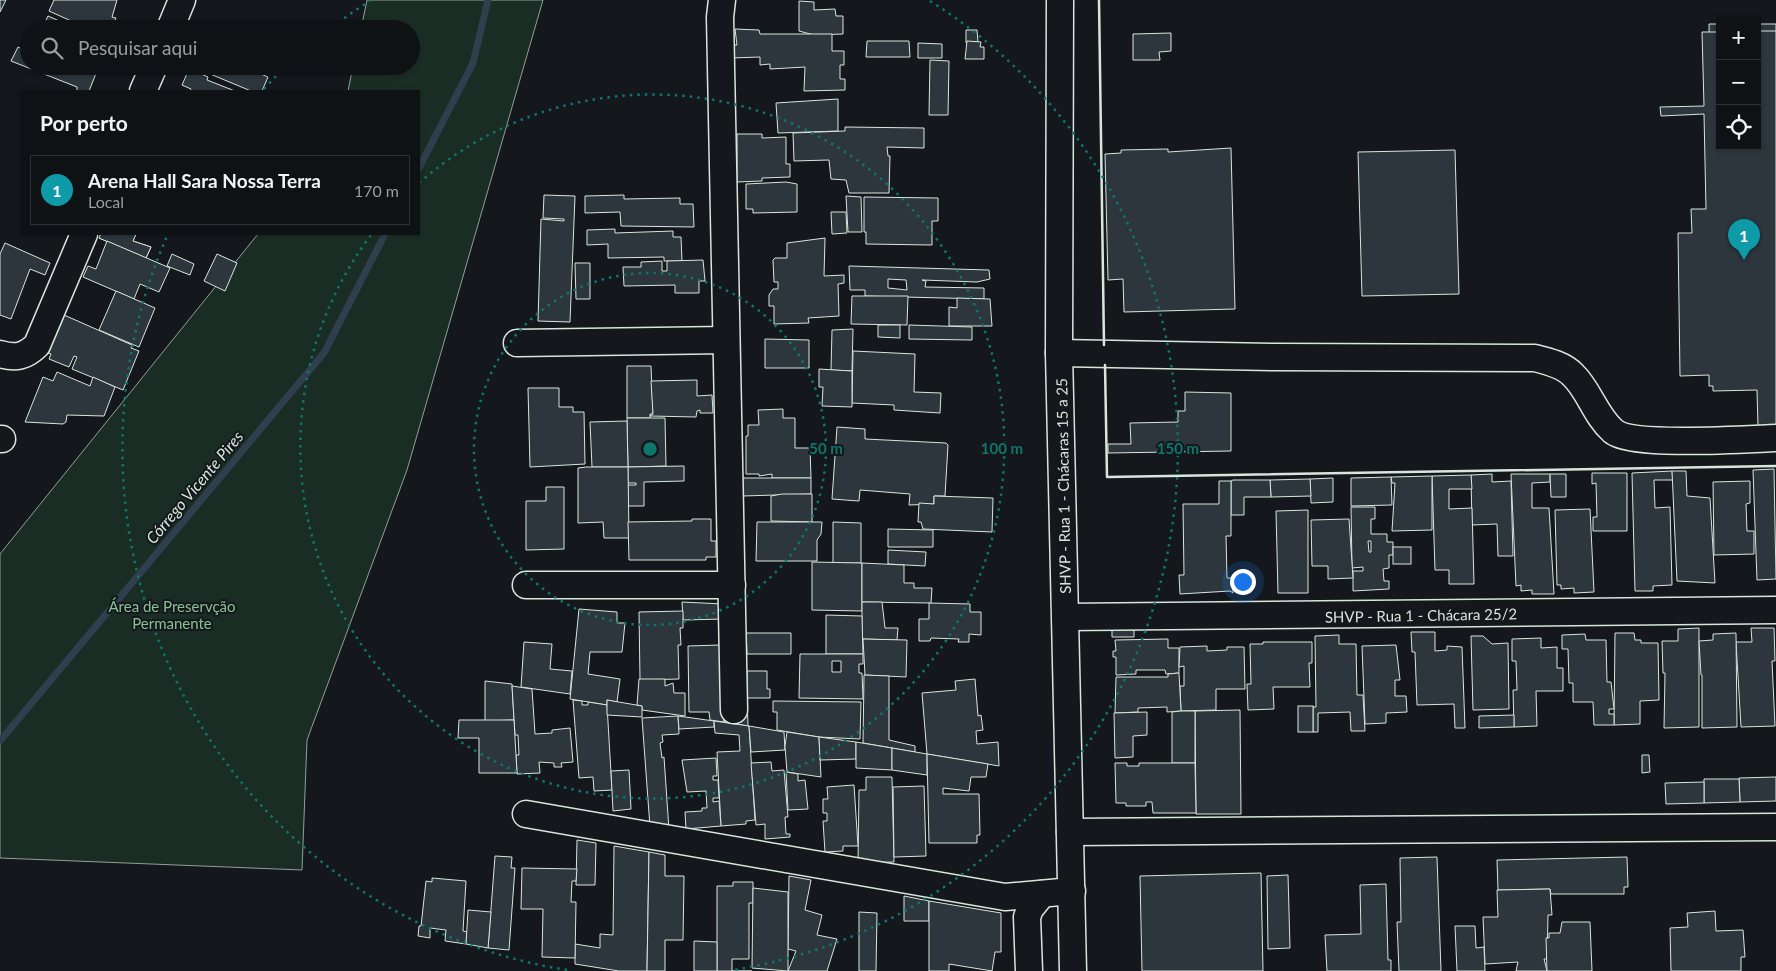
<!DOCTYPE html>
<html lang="pt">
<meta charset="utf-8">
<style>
body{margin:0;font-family:Lato,sans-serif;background:#181b1e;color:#f1f3f6}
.controls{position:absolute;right:15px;top:15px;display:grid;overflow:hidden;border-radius:0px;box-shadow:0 1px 4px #0004}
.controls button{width:45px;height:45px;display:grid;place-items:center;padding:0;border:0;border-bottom:1px solid #2f3234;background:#0f1215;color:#f1f3f6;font:25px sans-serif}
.you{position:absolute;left:1242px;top:581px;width:18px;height:18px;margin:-12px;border:4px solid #fff;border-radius:50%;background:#1a73e8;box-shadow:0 0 0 8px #1a73e833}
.badge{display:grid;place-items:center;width:32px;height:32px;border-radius:50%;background:#ea580c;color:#fff;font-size:16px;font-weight:700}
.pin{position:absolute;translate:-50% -41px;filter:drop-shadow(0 1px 2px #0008)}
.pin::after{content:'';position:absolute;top:26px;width:18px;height:15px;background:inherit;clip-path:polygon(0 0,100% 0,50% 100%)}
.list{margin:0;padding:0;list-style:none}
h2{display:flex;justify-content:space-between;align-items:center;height:65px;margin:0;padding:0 20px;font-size:21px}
h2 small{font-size:16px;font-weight:400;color:#9b9ea0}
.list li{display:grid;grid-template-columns:32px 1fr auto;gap:15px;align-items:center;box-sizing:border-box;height:70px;margin:0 10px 10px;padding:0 10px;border:1px solid #2f3234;border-radius:0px}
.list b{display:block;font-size:19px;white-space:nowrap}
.list p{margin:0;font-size:16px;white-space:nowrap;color:#9b9ea0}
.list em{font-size:16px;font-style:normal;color:#9b9ea0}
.icon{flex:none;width:28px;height:28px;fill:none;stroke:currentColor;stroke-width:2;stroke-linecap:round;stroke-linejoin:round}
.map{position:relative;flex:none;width:1776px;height:971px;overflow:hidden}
.search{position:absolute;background:#0f1215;box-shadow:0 1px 4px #0004;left:20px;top:20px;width:400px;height:55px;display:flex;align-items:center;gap:12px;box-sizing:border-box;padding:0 18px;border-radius:28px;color:#9b9ea0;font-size:19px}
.panel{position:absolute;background:#0f1215;box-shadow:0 1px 4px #0004;left:20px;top:90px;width:400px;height:145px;border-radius:0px}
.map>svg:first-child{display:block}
.green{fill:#1a2d24;stroke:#939e99}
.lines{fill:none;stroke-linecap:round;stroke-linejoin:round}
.stream{stroke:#2f3f4d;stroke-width:7}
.building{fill:#2c363c;stroke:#d8e6dc;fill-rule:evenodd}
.minor-casing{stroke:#d8e6dc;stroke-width:29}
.minor{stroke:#14181c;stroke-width:26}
.wall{stroke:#d8e6dc;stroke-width:2.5}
.ring{fill:none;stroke:#0f766e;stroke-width:2.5;stroke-dasharray:2.5 5}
.labels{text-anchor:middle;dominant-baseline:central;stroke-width:4;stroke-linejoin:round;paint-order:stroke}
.street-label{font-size:15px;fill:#d8e6dc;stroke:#14181c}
.park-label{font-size:15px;fill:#8ac095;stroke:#14181c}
.water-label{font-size:16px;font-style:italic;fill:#d8e6dc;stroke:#14181c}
.centre{fill:#0f766e;stroke:#14181c;stroke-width:2.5}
.ring-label{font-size:15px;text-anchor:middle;font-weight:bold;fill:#0f766e;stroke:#14181c;stroke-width:4;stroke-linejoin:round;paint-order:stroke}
</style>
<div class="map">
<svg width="1776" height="971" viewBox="0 0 1776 971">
<rect width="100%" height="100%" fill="#14181c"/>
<path class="green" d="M367,0H543L407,470L307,740L302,870L0,858V554L258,234H419V91H348L353,66H411V29H361Z"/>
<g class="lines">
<g class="stream">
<path d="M419,168L473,63L488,0"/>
<path d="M0,741L324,353L385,234"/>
</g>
</g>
<g class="building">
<path d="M0,0H6L0,12Z"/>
<path d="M54,0H117L112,17L116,18L113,25L109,24L107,29H89L49,11Z"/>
<path d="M799,1L814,2V10L835,9L836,16H843V34L814,35L799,31Z"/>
<path d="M48,16L73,27L42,29Z"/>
<path d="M1709,24H1720V146H1757V24H1776V374L1714,373Z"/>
<path d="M735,29L759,30L760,34H832V51H844V65H840V79H845V90L804,91L805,67L770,69V64L760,65V57L731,58V45H737Z"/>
<path d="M966,30H977L978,42L966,43Z"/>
<path d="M1757,31H1776V425L1758,426L1757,390L1713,391V386H1709V375L1680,376L1678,233H1692L1691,209H1706L1704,114L1661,116L1660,107L1704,106L1702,32H1720V146H1757Z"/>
<path d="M1171,33V51L1159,52L1160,60H1133V34Z"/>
<path d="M867,41H909L910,57H866Z"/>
<path d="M967,41L981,42L980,47H984V59H965Z"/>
<path d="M918,43L942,44V58H918Z"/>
<path d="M18,47L29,52V66H99L89,91H77V87L11,61Z"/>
<path d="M930,60L949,61L948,115H929Z"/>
<path d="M259,66L256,72L268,77L262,91H251L203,71L202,74L185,67Z"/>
<path d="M189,69L208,77L207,80L235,91H190L191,89L182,85Z"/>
<path d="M838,99V131L778,133L776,103Z"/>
<path d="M845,127L924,128V148L887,147L888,156H890L889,193H849L846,180L831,179L829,160L794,161L793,133L845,131Z"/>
<path d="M737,134H762V138L786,137V164H790V177L762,178V181L737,182Z"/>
<path d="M1231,148L1235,309L1124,312L1123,279L1108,280L1105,154L1121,153V150L1168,149V152Z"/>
<path d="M1455,150L1459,294L1362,296L1358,152Z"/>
<path d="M786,182L797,184V212L753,213V209H746V184Z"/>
<path d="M544,195L575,196L570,322L538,321L541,219L564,221V219L543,218Z"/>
<path d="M624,195V199L680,198V204H693L694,227L621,226L620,212L585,213V196Z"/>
<path d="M846,196L861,197L862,232H848Z"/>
<path d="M864,197L938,198V221H932V245L866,244V232H864Z"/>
<path d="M831,212H846L847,233L832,234Z"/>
<path d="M615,229V233L673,231V237H681L682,261H664V257L608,258V244L587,245V230Z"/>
<path d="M101,234H136L133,241L151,247L146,258L99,238Z"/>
<path d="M101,234H136L133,241L151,247L146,258L99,238Z"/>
<path d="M825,238L824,276L844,275V283L838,284L839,316L808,318L809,323L774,324V306H769V295L773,289H778V282H774L773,260L775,258H787V243Z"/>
<path d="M107,241L170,268L159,292L140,284L134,299L83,277L88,266L96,269Z"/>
<path d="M5,243L50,263L45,275L30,269L11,319L0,315V254Z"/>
<path d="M172,254L194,264L190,275L167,266Z"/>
<path d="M217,254L237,263L225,291L204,281Z"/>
<path d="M703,260L705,281H699V293H675V285L624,286L623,267H641V262L662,261V271H667V261Z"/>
<path d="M575,263H590V299H576Z"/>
<path d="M849,266L989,270L990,279L977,282L922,280L926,281L925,287L984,288V299L865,296V290H850ZM888,279L906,280L907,290L888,288Z"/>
<path d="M116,291L155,308L139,347L99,330Z"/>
<path d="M852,296H908L907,325L851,324Z"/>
<path d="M957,298L990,299L992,326H949V307L957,308Z"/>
<path d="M64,315L132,345L131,348L139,351L123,390L72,369L77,357L74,356L69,367L49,359L51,354L48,353Z"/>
<path d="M878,325H900V338L878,337Z"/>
<path d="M909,325L972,327V340L909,339Z"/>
<path d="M853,329L852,371L831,370L832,330Z"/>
<path d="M765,339L809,340V368H765Z"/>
<path d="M853,351L915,354L914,392L941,393L940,413L894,410V405L852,403Z"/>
<path d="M627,366H651L653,414H650V418H627Z"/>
<path d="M819,369L852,371V407L822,406L823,387H819Z"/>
<path d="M57,372L90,386L93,377L115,387L104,416L67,415L66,422L63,424L25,422L43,377L53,381Z"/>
<path d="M697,380V396L712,395L713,413H700V410L697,411L696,417L650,416L653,414L651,381Z"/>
<path d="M528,388H559V407H573V412H584L585,464L530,467Z"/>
<path d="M1185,392L1231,393V451L1108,453V444H1131L1130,423L1178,422V411H1185Z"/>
<path d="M783,409V418H795V448H810L811,478H772V474L759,476V474H746V436H748V425H759L758,410Z"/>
<path d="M627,418H665L666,466L628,467Z"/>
<path d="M627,421L628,467H592L590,422Z"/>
<path d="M837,427L865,429V439L946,443L948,445L945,496H934V504L909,505L910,494L860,490L859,501L832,499Z"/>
<path d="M684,466V481L644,482V506H628V485H636V483H628V467Z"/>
<path d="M586,467H628L629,538H604L603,522L578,523V468Z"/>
<path d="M1774,469L1776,579L1757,580L1753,470Z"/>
<path d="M1672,471L1673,480H1654L1655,508L1670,507L1672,585L1653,586V591H1635L1632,473Z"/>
<path d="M1672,471H1686L1687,496L1710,498L1715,583L1677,581Z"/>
<path d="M1592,473H1627V531H1593V517H1597L1596,483L1592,484Z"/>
<path d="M1492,474V482L1511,481L1513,556H1498L1497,524L1472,525L1471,475Z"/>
<path d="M1511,474H1550V482L1532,483V508H1549L1554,594H1532V590L1521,591V585L1516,586Z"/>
<path d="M1550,474H1566V497H1551Z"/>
<path d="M1471,475L1472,489H1449V509L1472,508L1474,584H1449V570H1435L1432,476Z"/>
<path d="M1432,476V530L1392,531L1395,483H1392L1391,477Z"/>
<path d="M1391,477L1392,505L1351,506V478Z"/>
<path d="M742,478H811V494L742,496Z"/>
<path d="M1333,478V502L1311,503L1310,479Z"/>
<path d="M1310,479L1311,496L1271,497L1270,480Z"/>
<path d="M1233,480H1270L1271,497H1244V515H1231V481Z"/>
<path d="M1219,481H1231V536H1226L1227,578H1232L1233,593L1230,591L1180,594L1179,575H1184L1183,504H1219Z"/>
<path d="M1750,481V503L1746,504L1747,531H1754V554L1714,555L1713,482Z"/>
<path d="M546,487H564V549L526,550V501H546Z"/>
<path d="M782,494H812V522L771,521V496Z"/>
<path d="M934,496L993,498L992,532L923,529L921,522H918L919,503L934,504Z"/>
<path d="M1351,507H1375V519H1371V534H1387V542H1393V555H1389V568L1383,569L1384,581H1389V589L1353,591V571H1363V567L1352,568ZM1368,541H1371V552H1369Z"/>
<path d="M1590,509L1594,592L1574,593V588L1561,589V585H1557L1555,510Z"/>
<path d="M1308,510V593H1278L1276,511Z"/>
<path d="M692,519H711V541H716V557H706V560H629L628,522L692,521Z"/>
<path d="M1349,519L1353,578L1328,579V566H1312L1311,520Z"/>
<path d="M757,522H822L821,534L817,540V561H756Z"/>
<path d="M833,522L861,523V563H833Z"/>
<path d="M888,529L933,530V547H888Z"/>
<rect x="1393" y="547" width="18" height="17"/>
<path d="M888,550L926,552L925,566L888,564Z"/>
<path d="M812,562L862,563V611L812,610Z"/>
<path d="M862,563L904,565V583H914V588H932L931,603L862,602Z"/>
<path d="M682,602L723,604V619L683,620Z"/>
<path d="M862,602H882L885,628H898L897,640L862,639Z"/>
<path d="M929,603L970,604V612H981V635L969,634V642H958L959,639L931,638L930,641H919V619H929Z"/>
<path d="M579,609L617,612V623H625L622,652H590L588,674L620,679L617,702L607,700V705L570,699Z"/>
<path d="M683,611V628H680L681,645H678L679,679L640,680L639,612Z"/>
<path d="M826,615L862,616L863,654H826Z"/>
<path d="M1112,624L1134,627V637H1112Z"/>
<path d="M1699,628V727L1664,728L1665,673H1663L1662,641H1678V629Z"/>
<path d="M1751,628H1774L1775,661H1772L1775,726L1741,727L1736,642H1752Z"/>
<path d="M1411,632H1435V651L1447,650V646L1462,647L1465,728H1455L1454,704L1417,705L1415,652H1412Z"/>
<path d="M746,633H791V654H747Z"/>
<path d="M1615,633H1634L1635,640H1641V643H1658L1659,700L1640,701V724L1614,725Z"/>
<path d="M1736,633L1737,727L1702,728V675H1701L1699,641L1713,640V634Z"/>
<path d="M1585,634L1586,640H1606L1607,682H1611L1614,709H1609V714H1614V725H1594L1593,702H1573V683H1569L1568,649H1562V635Z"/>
<path d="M1339,635V644H1356L1357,695H1363L1365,731H1351L1350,712L1318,713V732H1313V707H1316L1315,636Z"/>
<path d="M1471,636H1483L1492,644L1508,643L1509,709L1473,710Z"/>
<path d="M1541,638V648L1557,647V668H1563V691H1536L1537,726L1514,727L1513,690H1517L1516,661H1512V639Z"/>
<path d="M863,639L907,640L906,677L865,675Z"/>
<path d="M1168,639V648H1179V673L1166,674L1165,670H1136V674L1116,675V657H1113V651H1116L1115,640Z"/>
<path d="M524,642L552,644L550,669L572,671L570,694L521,687Z"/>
<path d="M1263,642H1312V663H1309L1310,687H1273L1274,709L1248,710L1247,684H1251L1250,644H1263Z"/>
<path d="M720,645L724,682V722L710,720L709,712H689L688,646Z"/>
<path d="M1396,645L1400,680H1395V696H1406L1407,712L1386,713V723L1365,724L1362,646Z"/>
<path d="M1207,646V651L1227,650V647H1244L1245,689H1216V710L1181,711L1180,686H1184V666L1179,667L1180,647Z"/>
<path d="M800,654H863V664H859V673H862L863,699L799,698ZM832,661H841V672H832Z"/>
<path d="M747,671H767V689H770V698H747Z"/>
<path d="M1179,673L1181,711L1167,712V707L1138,708V712L1115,713L1116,677H1168V674Z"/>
<path d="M864,675L889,676V740L915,746V752L863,743Z"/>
<path d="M639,679H665V686L673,683L674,693H685V716L642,710V706L637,705Z"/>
<path d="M975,679L978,716L981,715L983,730L976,731L977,744L998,742L999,766L927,754L922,693L956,690L955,681Z"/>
<path d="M485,681L512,684L514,720L485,721Z"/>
<path d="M512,686L532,689L535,734L552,733V730L570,728L573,762L561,763L562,767H554V763L539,762L540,773L517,774L516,755H519L518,735H515Z"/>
<path d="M724,696H747L748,726L724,722Z"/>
<path d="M573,700L582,701V705H588V702L607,705L612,790L594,791L593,777L579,778Z"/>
<path d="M607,700L642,706V717L607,715Z"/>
<path d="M773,701L861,702L860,739L819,737L777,730V712H773Z"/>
<rect x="1298" y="706" width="15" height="26"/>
<path d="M1240,710L1241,814H1196L1195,711Z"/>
<path d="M1181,711H1195V763H1172V712Z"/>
<path d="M1147,712V735L1133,736V757L1115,758L1114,713Z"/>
<path d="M1514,715V727L1479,728V716Z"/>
<path d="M678,716L679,734L662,735L663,742L660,743L662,758L664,757L669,830L650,827L642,718Z"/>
<path d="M678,716L714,721V727L679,729Z"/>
<path d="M459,720H514L517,773H479V738H458Z"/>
<path d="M714,721L749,726L755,820L746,821V824L721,826L717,752L740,751L739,735L715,733Z"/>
<path d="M749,726L784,732L785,750L751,752Z"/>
<path d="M787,732L819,737L821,777L787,772L785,746Z"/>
<path d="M819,737L856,742V759L820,760Z"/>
<path d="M856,742L892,748V770L856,768Z"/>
<path d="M892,748L927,754V775L892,770Z"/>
<path d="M927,754L988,764L986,777H971L969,791L943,788V794H979L980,835H977V843H929Z"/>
<path d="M1642,755H1649L1650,772L1642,773Z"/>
<path d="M716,758L717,776H713V780H718L719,798H713V802L719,801L721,826L686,829L685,812L702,811V808H707L706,791L687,792L682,760Z"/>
<path d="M771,762L772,771L784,770L788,817H785L786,834H790V837L765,839V824L756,825L751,763Z"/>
<path d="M1115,763H1127V766H1139V763H1195L1196,813H1153L1152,802H1146V806H1126V803H1116Z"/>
<path d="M629,770L631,809L613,811L611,771Z"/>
<path d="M786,772L798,774V781L805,780L808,809L788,810Z"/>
<path d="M866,777H892L894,862L858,863L859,790H866Z"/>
<path d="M1776,777V801L1740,802L1739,778Z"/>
<path d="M1704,779H1739L1740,802L1704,803Z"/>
<path d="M1704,782V803L1666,804L1665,783Z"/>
<path d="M854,785L858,846H843V851L825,852L823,821H827V813H823V799H828L827,787Z"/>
<path d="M924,786L926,856L894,857L893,787Z"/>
<path d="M577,840L596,843L595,885H576Z"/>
<path d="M614,846L649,852L647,971H619L575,964V944L600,948V934L613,935Z"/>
<path d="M649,852L665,855V876H684L683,940H665V971H647Z"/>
<path d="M495,856L512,857L511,868H515L509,950L488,948Z"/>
<path d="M1437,857L1441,971H1399L1397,922H1401L1400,858Z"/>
<path d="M1627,857L1628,887H1624V894H1551L1550,889L1498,890L1497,860Z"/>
<path d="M522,868L577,869L576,881H572L571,902H576L575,958L542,957L543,909H521Z"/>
<path d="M1261,873L1263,971H1142L1140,876Z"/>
<path d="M1288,875L1290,948L1268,949L1267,876Z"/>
<path d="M789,876L811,880L805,910L822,915L817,935L837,939L827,971H788L796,951L788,949Z"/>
<path d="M432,878L466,881L463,931L467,932L466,944L445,941L446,930L430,928V938L418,936L419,926H421L426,881L432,882Z"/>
<path d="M733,882H753V903H749V959H732V971H752H717V886H733Z"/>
<path d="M1386,884L1388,960H1391V971H1327L1325,935L1361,934L1360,885Z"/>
<path d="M753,888L788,892V971L752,968Z"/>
<path d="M1550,889L1552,915H1548L1547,959H1544L1547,971H1516L1518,962L1485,964L1483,917H1498L1497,890Z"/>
<path d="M904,896L929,901V921H904Z"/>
<path d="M929,901L1001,913V952H995L992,971L949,964V971H929Z"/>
<path d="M468,910L491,912L488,948L466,944Z"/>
<path d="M1715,911L1716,931L1743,930L1745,957H1741V971H1671L1670,928L1688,927L1687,913Z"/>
<path d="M859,912L877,913L876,971H859Z"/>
<path d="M1562,922H1590L1592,971H1547L1546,938H1549V933H1560Z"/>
<path d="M1455,926H1475L1476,948L1484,947L1485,971H1457Z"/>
<path d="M694,941L717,942V971H694Z"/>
</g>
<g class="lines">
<defs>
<g id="minor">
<path d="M722,0L720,17L734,710"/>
<path d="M1060,0L1059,353L1073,971"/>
<path d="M170,29L182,0"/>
<path d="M143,91L154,66"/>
<path d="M517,343L726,340"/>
<path d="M1059,353L1276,357L1535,358C1547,361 1564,365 1573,375C1589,390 1595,415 1613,431C1631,447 1747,439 1776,438"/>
<path d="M0,354C16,359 26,356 37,345L84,234"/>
<path d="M0,439H2"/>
<path d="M526,585H732"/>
<path d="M1066,617L1776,610"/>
<path d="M526,814L1005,897L1072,891"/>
<path d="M1070,832L1776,827"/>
<path d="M1029,971L1027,917L1030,909L1042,894"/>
</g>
</defs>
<use href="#minor" class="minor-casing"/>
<use href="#minor" class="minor"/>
<g class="wall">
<path d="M1099,0L1104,345"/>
<path d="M1105,365L1107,477L1776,466"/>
</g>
</g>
<g class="ring">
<circle cx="650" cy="449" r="176"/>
<path d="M419 183A352 352 0 1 1 371 235"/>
<path d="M567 970A528 528 0 0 1 168 234M264 89A528 528 0 0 1 283 69M332 27A528 528 0 0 1 370 1M930 1A528 528 0 0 1 733 970"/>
</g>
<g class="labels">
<g class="street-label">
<text transform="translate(1063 486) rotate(-91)">SHVP - Rua 1 - Chácaras 15 a 25</text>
<text transform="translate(1421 615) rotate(-1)">SHVP - Rua 1 - Chácara 25/2</text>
</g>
<g class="park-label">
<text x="172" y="606">Área de Preservção<tspan x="172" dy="17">Permanente</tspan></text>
</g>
<g class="water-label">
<text transform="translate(194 487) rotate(-50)">Córrego Vicente Pires</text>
</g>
</g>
<circle cx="650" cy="449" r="8" class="centre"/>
<g class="ring-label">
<text x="826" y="454">50 m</text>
<text x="1002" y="454">100 m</text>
<text x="1178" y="454">150 m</text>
</g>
</svg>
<div class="controls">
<button>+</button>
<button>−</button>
<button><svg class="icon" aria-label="locate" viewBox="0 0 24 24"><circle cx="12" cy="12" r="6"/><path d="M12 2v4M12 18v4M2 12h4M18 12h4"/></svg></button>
</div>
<div class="you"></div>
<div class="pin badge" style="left:1744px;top:260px;background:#0f9aa8">1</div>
<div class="search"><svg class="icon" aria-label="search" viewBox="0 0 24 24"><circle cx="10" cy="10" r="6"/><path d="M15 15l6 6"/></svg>Pesquisar aqui</div>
<section class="panel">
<h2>Por perto<small></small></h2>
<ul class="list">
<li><span class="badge" style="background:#0f9aa8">1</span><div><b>Arena Hall Sara Nossa Terra</b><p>Local</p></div><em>170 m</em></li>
</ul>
</section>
</div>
